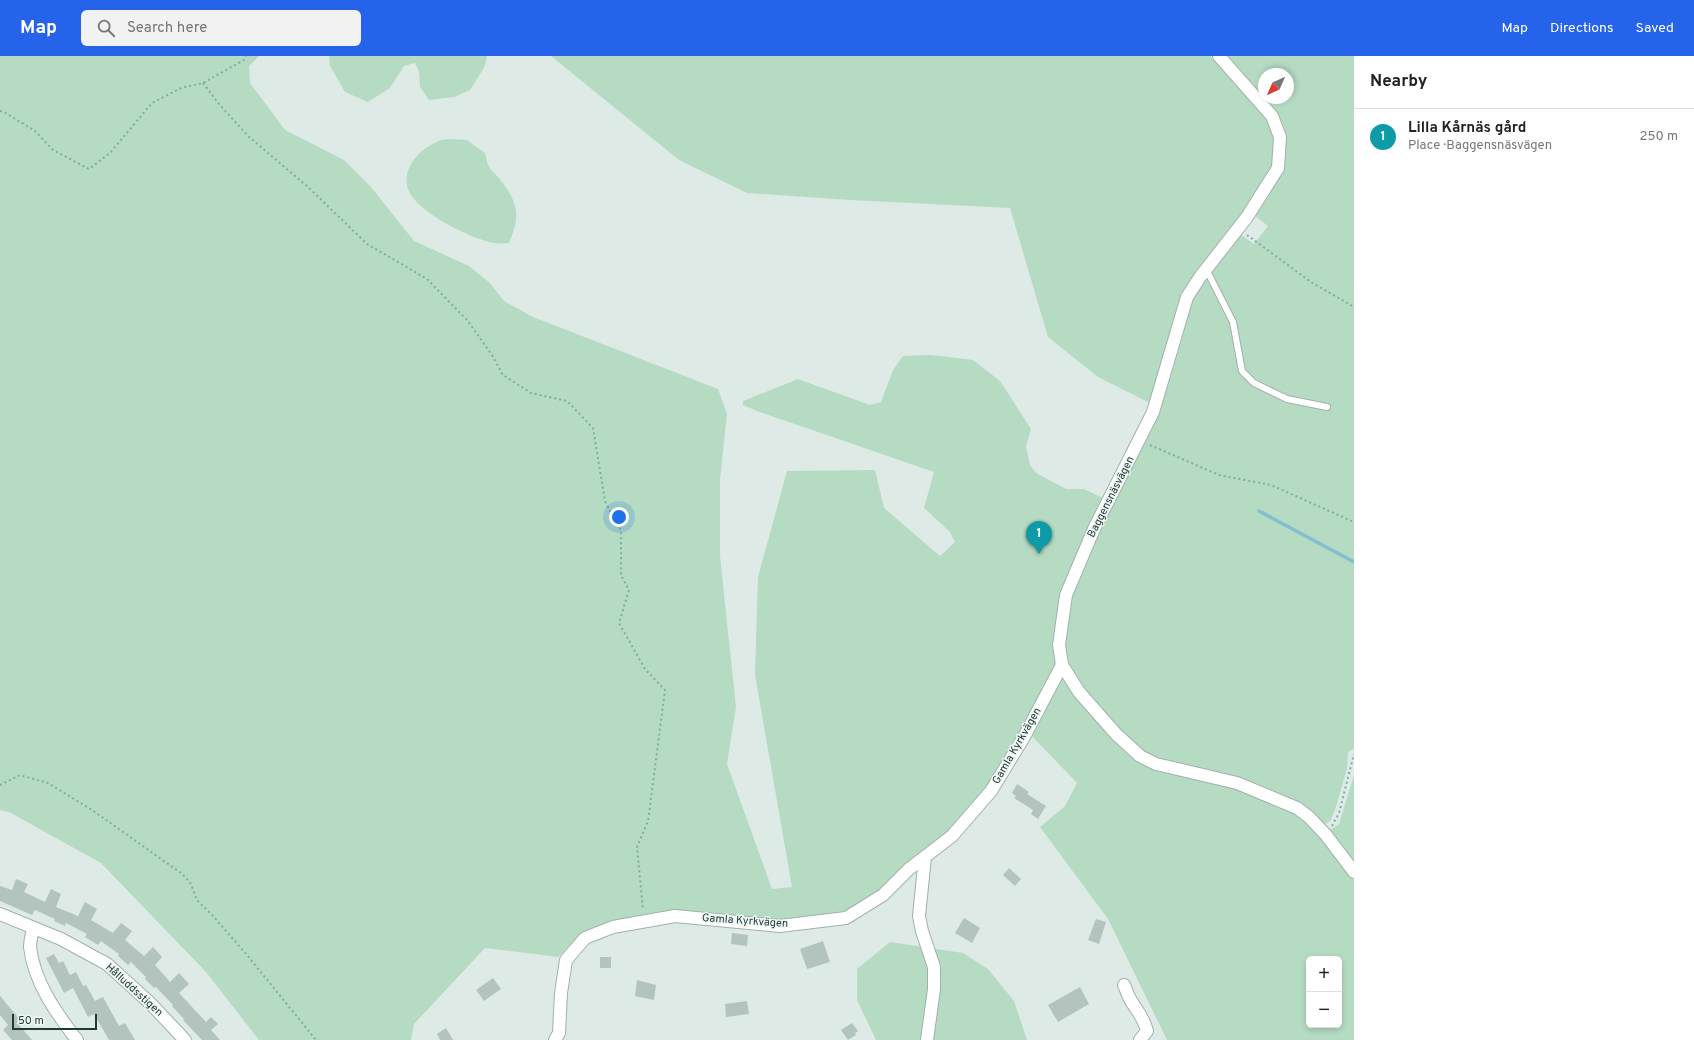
<!DOCTYPE html>
<meta charset="utf-8">
<style>
body{margin:0;font-family:Overpass,sans-serif;background:#f2f2f2;color:#222}
.controls{position:absolute;right:12px;bottom:12px;display:grid;overflow:hidden;border-radius:6px;box-shadow:0 2px 6px #0003}
.controls button{width:36px;height:36px;display:grid;place-items:center;padding:0;border:0;border-bottom:1px solid #e0e0e0;background:#fff;color:#222;font:20px sans-serif}
.compass{position:absolute;left:1258px;top:12px;width:36px;height:36px;border-radius:50%;background:#fff;box-shadow:0 2px 6px #0003;rotate:225deg}
.scale{position:absolute;left:12px;bottom:10px;width:85px;box-sizing:border-box;padding-left:4px;border:2px solid #1f3934;border-top:0;font-size:11px;line-height:14px;white-space:nowrap;color:#1f3934;-webkit-text-stroke:3px #eef6f3;paint-order:stroke}
.you{position:absolute;left:619px;top:461px;width:14px;height:14px;margin:-10px;border:3px solid #fff;border-radius:50%;background:#1a73e8;box-shadow:0 0 0 6px #1a73e833}
.badge{display:grid;place-items:center;width:26px;height:26px;border-radius:50%;background:#2563eb;color:#fff;font-size:13px;font-weight:700}
.pin{position:absolute;translate:-50% -33px;filter:drop-shadow(0 1px 2px #0008)}
.pin::after{content:'';position:absolute;top:21px;width:14px;height:12px;background:inherit;clip-path:polygon(0 0,100% 0,50% 100%)}
.list{margin:0;padding:0;list-style:none}
h2{display:flex;justify-content:space-between;align-items:center;height:52px;margin:0;padding:0 16px;font-size:17px}
h2 small{font-size:13px;font-weight:400;color:#767676}
.list li{display:grid;grid-template-columns:26px 1fr auto;gap:12px;align-items:center;box-sizing:border-box;height:56px;padding:0 16px;border-top:1px solid #e0e0e0}
.list b{display:block;font-size:15px;white-space:nowrap}
.list p{margin:0;font-size:13px;white-space:nowrap;color:#767676}
.list em{font-size:13px;font-style:normal;color:#767676}
.icon{flex:none;width:22px;height:22px;fill:none;stroke:currentColor;stroke-width:2;stroke-linecap:round;stroke-linejoin:round}
.map{position:relative;flex:none;width:1354px;height:984px;overflow:hidden}
header{display:flex;align-items:center;gap:24px;box-sizing:border-box;height:56px;padding:0 20px;background:#2563eb;color:#fff}
header strong{font-size:19px}
nav{display:flex;gap:22px;margin-inline-start:auto;font-size:14px}
.search{width:280px;height:36px;background:#f2f2f2;display:flex;align-items:center;gap:10px;box-sizing:border-box;padding:0 14px;border-radius:6px;color:#767676;font-size:15px}
main{display:flex}
aside{flex:1;background:#fff}
.map>svg:first-child{display:block}
.green{fill:#b6dbc3;fill-rule:evenodd}
.lines{fill:none;stroke-linecap:round;stroke-linejoin:round}
.stream{stroke:#85becf;stroke-width:3.5}
.building{fill:#b3c4be}
.service-casing{stroke:#a1b1ac;stroke-width:8}
.minor-casing{stroke:#a1b1ac;stroke-width:14}
.path{stroke:#7eada2;stroke-width:2;stroke-dasharray:2 3;stroke-linecap:butt}
.service{stroke:#fff;stroke-width:6}
.minor{stroke:#fff;stroke-width:12}
.labels{text-anchor:middle;dominant-baseline:central;stroke-width:3;stroke-linejoin:round;paint-order:stroke}
.street-label{font-size:11px;fill:#1f3934;stroke:#eef6f3}
</style>
<header>
<strong>Map</strong>
<div class="search"><svg class="icon" aria-label="search" viewBox="0 0 24 24"><circle cx="10" cy="10" r="6"/><path d="M15 15l6 6"/></svg>Search here</div>
<nav><a>Map</a><a>Directions</a><a>Saved</a></nav>
</header>
<main>
<div class="map">
<svg width="1354" height="984" viewBox="0 0 1354 984">
<rect width="100%" height="100%" fill="#deeae5"/>
<g class="green">
<path d="M0,0H259L249,10L250,27L285,74L344,104L371,131L414,185L469,210L490,227L504,245L533,261L718,333L727,358L720,423V500L736,651L727,708L772,833L792,831L755,619L758,521L787,415L875,414L884,452L940,500L955,486L950,476L924,452L934,416L757,355L743,349V345L798,323L870,349L881,346L893,314L903,300L931,299L973,304L1000,325L1031,373L1026,390L1030,409L1036,417L1066,433H1084L1103,442L1055,588V611L1019,679L987,733L951,776L881,836L847,857L779,866L674,856L583,877L558,901L485,892L414,968L411,984H259L206,916L101,807L9,756L0,754Z"/>
<path d="M329,0H487L485,10L470,34L454,41L429,44L420,31L419,16L415,7L404,10L390,32L368,46L345,36L330,10Z"/>
<path d="M551,0H1210L1266,62L1273,80V109L1242,161L1195,217L1181,240L1150,347L1098,321L1048,281L1010,152L850,144L747,137L679,104Z"/>
<path d="M1225,0H1354V693L1348,696L1347,712L1337,748L1331,764L1324,769L1314,758L1157,704L1142,695L1121,675L1084,631L1069,607L1065,588L1067,567L1072,541L1088,505L1098,474L1157,363L1181,287L1192,243L1204,223L1240,178L1254,188L1268,170L1254,159L1284,79ZM1264,18H1288V42H1264Z"/>
<path d="M467,84L485,97C489,117 491,111 502,126C519,148 520,162 509,187C504,187 499,188 494,187C471,183 424,159 411,139C397,117 419,92 439,85C447,82 458,84 467,84Z"/>
<path d="M1060,622L1066,623L1136,704L1235,731L1296,755L1319,778L1354,824V984H1167L1108,863L1040,771L1065,750L1077,727L1031,679ZM1309,903H1339V969H1309Z"/>
<path d="M1354,719V810L1329,775L1339,768Z"/>
<path d="M890,886L963,897L988,913L1014,945L1027,984H876L857,944V913Z"/>
</g>
<g class="lines">
<path class="stream" d="M1259,455L1354,506"/>
</g>
<g class="building">
<path d="M1017,728L1029,736L1027,738L1046,750L1038,763L1031,758L1033,754L1014,742L1016,740L1012,737Z"/>
<path d="M1009,812L1021,823L1015,830L1003,819Z"/>
<path d="M16,823L28,828L24,836L45,846L51,833L61,838L56,851L78,860L85,846L97,853L91,864L113,877L121,867L132,875L125,884L144,900L153,891L162,901L155,909L170,926L179,917L189,928L179,937L206,966L211,961L218,968L211,974L220,984H202L183,964L184,963L172,950L173,949L156,931L154,932L145,923L146,921L131,906L128,909L118,900L119,898L101,885L98,889L85,881L87,878L66,867L65,870L54,865L55,863L35,854L32,859L0,845V830L12,834Z"/>
<path d="M964,862L980,872L972,887L955,877Z"/>
<path d="M1096,863L1106,866L1099,888L1088,884Z"/>
<path d="M732,877L748,879L747,890L731,888Z"/>
<path d="M823,885L830,906L807,913L800,893Z"/>
<path d="M54,898L59,907L63,905L70,919L76,916L83,930L86,929L95,945L103,941L119,970L125,967L135,984H109L94,958L88,961L73,932L64,937L46,902Z"/>
<rect x="600" y="901" width="11" height="11"/>
<path d="M493,922L501,933L484,945L476,934Z"/>
<path d="M637,924L656,929L654,944L635,940Z"/>
<path d="M1080,931L1089,948L1058,966L1048,949Z"/>
<path d="M0,940L22,966L19,969L32,984H12L3,974L8,969L0,959Z"/>
<path d="M747,945L749,958L726,961L725,948Z"/>
<path d="M852,967L858,975L855,977L856,979L848,984L841,974Z"/>
<path d="M446,972L453,984H440L437,978Z"/>
</g>
<g class="lines">
<defs>
<path id="service" d="M1206,213L1233,266L1242,315L1254,327L1287,343L1327,351"/>
<g id="minor">
<path d="M1219,0L1272,60L1280,81L1278,112L1247,161L1200,221L1187,241L1153,356L1094,473L1066,539L1059,589L1062,609L1079,636L1116,678L1140,700L1156,708L1237,727L1297,752L1309,761L1326,779L1354,816"/>
<path d="M925,801L919,860L922,875L934,911V933L927,984"/>
<path d="M0,858L61,883L107,908L150,947L185,984"/>
<path d="M33,873C32,878 30,885 30,891C34,926 56,957 77,984"/>
<path d="M1124,929C1126,933 1127,937 1129,941C1135,953 1144,961 1147,975L1140,984"/>
<path d="M555,984L559,977L561,937L566,904L585,882L613,871L675,860L780,870L846,862L883,839L909,813L952,780L991,735L1024,681L1062,609"/>
</g>
</defs>
<use href="#service" class="service-casing"/>
<use href="#minor" class="minor-casing"/>
<g class="path">
<path d="M203,27L219,48L248,80L308,131L367,188L427,223L467,264L492,299L503,319L531,337L567,345L593,372L605,445L614,464L621,474V519L629,534L619,567L645,613L665,634L648,765L637,791L643,854"/>
<path d="M0,55L4,56L35,75L53,94L89,113L110,97L152,47L181,32L203,27L244,4L246,0"/>
<path d="M1247,179L1311,226L1354,251"/>
<path d="M1150,389L1219,419L1271,429L1354,466"/>
<path d="M0,729L20,719L48,727L92,754L181,817L190,826L197,844L213,860L247,899L316,984"/>
<path d="M1332,770L1339,757L1354,698"/>
</g>
<use href="#service" class="service"/>
<use href="#minor" class="minor"/>
</g>
<g class="labels">
<g class="street-label">
<text transform="translate(1111 441) rotate(-63)">Baggensnäsvägen</text>
<text transform="translate(1017 690) rotate(-60)">Gamla Kyrkvägen</text>
<text transform="translate(745 865) rotate(4)">Gamla Kyrkvägen</text>
<text transform="translate(134 934) rotate(42)">Hålluddsstigen</text>
</g>
</g>
</svg>
<div class="controls">
<button>+</button>
<button>−</button>
</div>
<svg class="compass" viewBox="-18 -18 36 36"><path d="M0-13l5 13h-10z" fill="#e53935"/><path d="M0 13l5-13h-10z" fill="#767676"/></svg>
<div class="scale">50 m</div>
<div class="you"></div>
<div class="pin badge" style="left:1039px;top:498px;background:#0f9aa8">1</div>
</div>
<aside>
<h2>Nearby<small></small></h2>
<ul class="list">
<li><span class="badge" style="background:#0f9aa8">1</span><div><b>Lilla Kårnäs gård</b><p>Place · Baggensnäsvägen</p></div><em>250 m</em></li>
</ul>
</aside>
</main>
